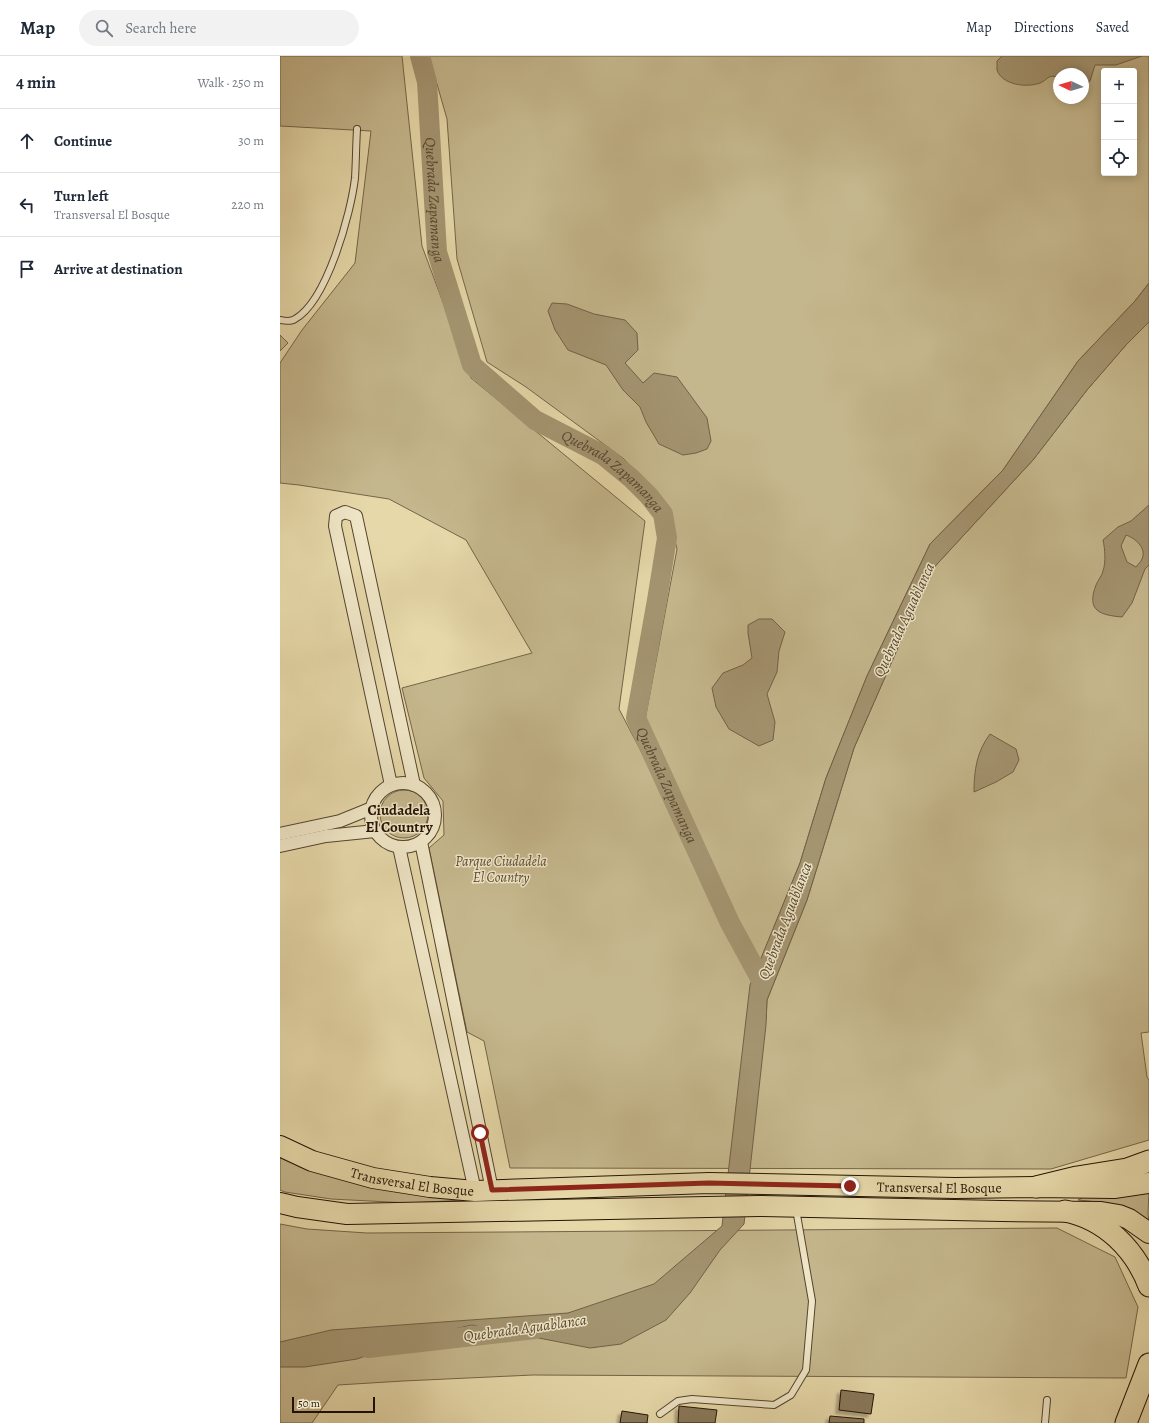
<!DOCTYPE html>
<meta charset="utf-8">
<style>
body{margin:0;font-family:Alegreya,serif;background:#f2f2f3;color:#1f2937}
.controls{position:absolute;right:12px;top:12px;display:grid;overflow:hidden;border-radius:4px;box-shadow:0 2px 10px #0003}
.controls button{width:36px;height:36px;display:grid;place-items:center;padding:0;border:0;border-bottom:1px solid #e0e1e3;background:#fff;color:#1f2937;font:20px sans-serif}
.compass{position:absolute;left:773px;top:12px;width:36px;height:36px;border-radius:50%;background:#fff;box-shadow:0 2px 10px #0003;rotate:274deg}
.scale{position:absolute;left:12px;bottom:10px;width:83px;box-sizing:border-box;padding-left:4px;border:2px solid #241305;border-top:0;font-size:11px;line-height:14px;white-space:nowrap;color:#241305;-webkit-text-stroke:3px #efe6c7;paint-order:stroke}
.stop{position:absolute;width:12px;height:12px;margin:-9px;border:3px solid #8f2418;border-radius:50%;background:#fff}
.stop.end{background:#8f2418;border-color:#fff;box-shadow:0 1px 4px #0008}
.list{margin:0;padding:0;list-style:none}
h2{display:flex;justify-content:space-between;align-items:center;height:52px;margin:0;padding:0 16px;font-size:17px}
h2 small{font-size:13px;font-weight:400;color:#747a83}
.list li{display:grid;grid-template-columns:26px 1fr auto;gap:12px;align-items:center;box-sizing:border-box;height:64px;padding:0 16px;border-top:1px solid #e0e1e3}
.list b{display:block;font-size:15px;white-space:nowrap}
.list p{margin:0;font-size:13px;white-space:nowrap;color:#747a83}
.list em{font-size:13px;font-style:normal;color:#747a83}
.icon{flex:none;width:22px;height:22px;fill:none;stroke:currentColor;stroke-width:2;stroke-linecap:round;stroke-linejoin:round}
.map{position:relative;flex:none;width:869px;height:1367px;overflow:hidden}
header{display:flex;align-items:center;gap:24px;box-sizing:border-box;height:56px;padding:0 20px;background:#fff;border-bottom:1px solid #e0e1e3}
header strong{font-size:19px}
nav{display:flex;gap:22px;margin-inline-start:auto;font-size:14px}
.search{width:280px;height:36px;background:#f2f2f3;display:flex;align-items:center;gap:10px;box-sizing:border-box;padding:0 14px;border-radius:22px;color:#747a83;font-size:15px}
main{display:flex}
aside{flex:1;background:#fff}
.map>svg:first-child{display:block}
.green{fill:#c5b78d;stroke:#746549;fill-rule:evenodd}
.water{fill:#a49571;stroke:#716146;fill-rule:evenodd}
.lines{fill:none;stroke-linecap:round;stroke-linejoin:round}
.river{stroke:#a49571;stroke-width:20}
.building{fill:#89795a;stroke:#241305;filter:url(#shadow)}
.service-casing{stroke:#54442e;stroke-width:8}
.minor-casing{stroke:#54442e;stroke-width:14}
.primary-casing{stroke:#241305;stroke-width:22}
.trunk-casing{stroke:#241305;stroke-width:23}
.service{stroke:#efe6c7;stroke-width:6}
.minor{stroke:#efe6c7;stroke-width:12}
.primary{stroke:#e6d8a9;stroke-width:20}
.trunk{stroke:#e6d8a9;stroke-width:21}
.route{stroke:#8f2418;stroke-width:5}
.labels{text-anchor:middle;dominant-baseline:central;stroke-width:3;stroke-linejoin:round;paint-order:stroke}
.park-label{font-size:14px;font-style:italic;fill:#5c4c35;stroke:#efe6c7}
.street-label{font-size:14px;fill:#241305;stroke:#efe6c7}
.water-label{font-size:15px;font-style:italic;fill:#574730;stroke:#efe6c7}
.neighbourhood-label{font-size:15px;font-weight:bold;fill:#241305;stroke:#efe6c7}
</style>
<header>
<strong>Map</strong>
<div class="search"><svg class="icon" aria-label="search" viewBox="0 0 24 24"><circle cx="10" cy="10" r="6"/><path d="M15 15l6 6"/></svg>Search here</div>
<nav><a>Map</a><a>Directions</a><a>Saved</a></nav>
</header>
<main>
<aside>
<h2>4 min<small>Walk · 250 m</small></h2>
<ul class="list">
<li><svg class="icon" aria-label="ahead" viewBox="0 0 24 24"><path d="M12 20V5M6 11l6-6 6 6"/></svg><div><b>Continue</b></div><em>30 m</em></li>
<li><svg class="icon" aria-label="left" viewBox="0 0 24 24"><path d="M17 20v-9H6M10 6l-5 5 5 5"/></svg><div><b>Turn left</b><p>Transversal El Bosque</p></div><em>220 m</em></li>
<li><svg class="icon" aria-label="arrive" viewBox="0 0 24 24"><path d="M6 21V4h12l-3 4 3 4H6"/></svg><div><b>Arrive at destination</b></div></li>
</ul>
</aside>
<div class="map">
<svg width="869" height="1367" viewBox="0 0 869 1367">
<defs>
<filter id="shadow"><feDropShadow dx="-3.5" dy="3.5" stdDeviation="1" flood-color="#0004"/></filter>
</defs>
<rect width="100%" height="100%" fill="#e6d8a9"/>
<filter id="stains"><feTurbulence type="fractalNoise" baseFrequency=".005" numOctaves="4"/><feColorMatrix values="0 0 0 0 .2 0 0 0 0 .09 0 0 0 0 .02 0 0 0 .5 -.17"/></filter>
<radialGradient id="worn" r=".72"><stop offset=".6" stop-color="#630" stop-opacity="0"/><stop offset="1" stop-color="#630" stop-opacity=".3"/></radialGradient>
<g class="green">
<path d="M0,0H122L142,190L191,322L365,465L339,653L449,864L365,664L397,493L386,449L344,403L246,331L207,306L177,203L167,63L149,0H869V227L855,245L798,305L723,414L650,488L587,620L546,722L520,807L478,911L456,877L475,914L486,964L487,944L527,844L574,692L620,587L647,519L753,404L807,334L846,289L869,266V976L861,977L867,1021L869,1024V1084L771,1113L230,1112L204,985L187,976L149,792L164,779L163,745L144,722L122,632L252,597L186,484L109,443L19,429L0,427V307L22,274L75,207L91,75L0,70ZM824,15H854V117H824ZM779,18H803V42H779Z"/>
<path d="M0,279L8,287L0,295Z"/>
<circle cx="124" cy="758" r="24"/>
<path d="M0,1099L220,1142L129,1147L51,1143L5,1136L0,1134Z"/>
<path d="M869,1134L868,1158L869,1166L850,1153L829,1147L798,1144L807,1139Z"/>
<path d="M0,1168L27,1173L87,1177L777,1172L835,1201L858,1251L846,1322L253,1319L123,1325L58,1329L32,1367H0Z"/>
</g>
<g class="water">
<path d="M722,0H862L836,9H815L810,25L803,30V18H779V21C767,18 768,24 760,27C747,32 722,29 717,14C717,12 717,7 717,5Z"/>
<path d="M869,227V266L846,289L807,334L753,404L647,519L620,587L574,692L527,844L487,944L486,969L464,1168L440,1194L410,1237L386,1264L341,1288L310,1292L192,1269L134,1282L77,1303L25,1311H0V1286L51,1274L288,1257L374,1228L442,1170L470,929L520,807L546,722L587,620L650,488L723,414L798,305L855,245Z"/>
<path d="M272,247L287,248L314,258L345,264L357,277L358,294L345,307L363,327L374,317L397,321L427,362L431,385L427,393L416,397L403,399L379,388L366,366L360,351L343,334L326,309L288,294L275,274L268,255Z"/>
<path d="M869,449V509L865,513L852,547L842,561C820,559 806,555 816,529C818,524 822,520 823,515C826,506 825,493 823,484L838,471L851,465ZM846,479C855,482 867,492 862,503C861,506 858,508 856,511L847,506L841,490Z"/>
<path d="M479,563H492L505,576L499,595L497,616L487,638L495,666L493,684L479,690L449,673L436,651L432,632L443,617L463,609L472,602L468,577V569Z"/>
<path d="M710,678L736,693L739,704L733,716L716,726L694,736C694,714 697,695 710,678Z"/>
</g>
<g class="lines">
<g class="river">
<path id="s1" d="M140,0L147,26L157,196L192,309L255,364L323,399L351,422L369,440L383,458L387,482L377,544L356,662L450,867L481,924"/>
<path d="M88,1292L255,1273"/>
</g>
</g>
<g class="building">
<path d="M561,1334L594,1338L591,1358L559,1354Z"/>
<path d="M399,1350L437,1354L435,1367H398Z"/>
<path d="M342,1355L368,1359L367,1367H340Z"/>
<path d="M550,1360L584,1363V1367H549Z"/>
</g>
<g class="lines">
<defs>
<g id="service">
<path d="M0,264C5,265 11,266 15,263C47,245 71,157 75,122C76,106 76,90 77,73"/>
<path d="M380,1358L398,1345L412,1343L494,1349L511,1339L526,1314L532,1245L516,1153"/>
<path d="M765,1367L767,1344"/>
</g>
<g id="minor">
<circle cx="123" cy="759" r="32"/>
<path d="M111,729L55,470L56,460L65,456L76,460L134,729"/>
<path d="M0,778L60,765L92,752"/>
<path d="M141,786L212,1134"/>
<path d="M0,790L46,780L95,775"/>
<path d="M119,791L195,1135"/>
</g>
<g id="primary">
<path id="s2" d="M0,1090L32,1105L93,1122L150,1131L195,1135L429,1127L675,1132L756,1131L834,1132L869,1127"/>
<path d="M0,1147L17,1151L67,1158L479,1150L722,1155L821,1156L839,1159L849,1163L869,1177"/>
</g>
<g id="trunk">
<path d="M756,1131L797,1121L847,1113L869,1105"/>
<path d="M785,1155C825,1163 855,1193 869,1230"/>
<path d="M846,1367L869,1308"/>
</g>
</defs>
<use href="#service" class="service-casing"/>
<use href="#minor" class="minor-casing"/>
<use href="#primary" class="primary-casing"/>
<use href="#trunk" class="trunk-casing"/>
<use href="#service" class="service"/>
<use href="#minor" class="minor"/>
<use href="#primary" class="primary"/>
<use href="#trunk" class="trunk"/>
</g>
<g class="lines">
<path class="route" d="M200,1077L212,1134L429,1127L570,1130"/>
</g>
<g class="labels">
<g class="park-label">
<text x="221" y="805">Parque Ciudadela<tspan x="221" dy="16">El Country</tspan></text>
</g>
<g class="street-label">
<text stroke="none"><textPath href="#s2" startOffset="138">Transversal El Bosque</textPath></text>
<text stroke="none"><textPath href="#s2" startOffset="666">Transversal El Bosque</textPath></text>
</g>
<g class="water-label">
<text stroke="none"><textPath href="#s1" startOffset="145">Quebrada Zapamanga</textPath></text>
<text stroke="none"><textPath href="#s1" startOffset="493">Quebrada Zapamanga</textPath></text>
<text transform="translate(624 564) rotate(-65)">Quebrada Aguablanca</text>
<text stroke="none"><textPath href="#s1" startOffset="841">Quebrada Zapamanga</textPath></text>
<text transform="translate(505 865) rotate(-69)">Quebrada Aguablanca</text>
<text transform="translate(245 1272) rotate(-8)">Quebrada Aguablanca</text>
</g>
<g class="neighbourhood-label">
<text x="119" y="754">Ciudadela<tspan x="119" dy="17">El Country</tspan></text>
</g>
</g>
<rect width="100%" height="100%" filter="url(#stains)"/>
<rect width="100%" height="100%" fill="url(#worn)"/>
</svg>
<div class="controls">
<button>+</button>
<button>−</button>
<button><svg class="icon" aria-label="locate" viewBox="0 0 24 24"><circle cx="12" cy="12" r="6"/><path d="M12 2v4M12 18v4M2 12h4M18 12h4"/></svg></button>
</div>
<svg class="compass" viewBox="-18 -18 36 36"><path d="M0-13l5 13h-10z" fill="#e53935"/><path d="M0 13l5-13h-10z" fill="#747a83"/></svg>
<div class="scale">50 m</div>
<div class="stop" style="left:200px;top:1077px"></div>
<div class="stop end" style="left:570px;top:1130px"></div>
</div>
</main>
